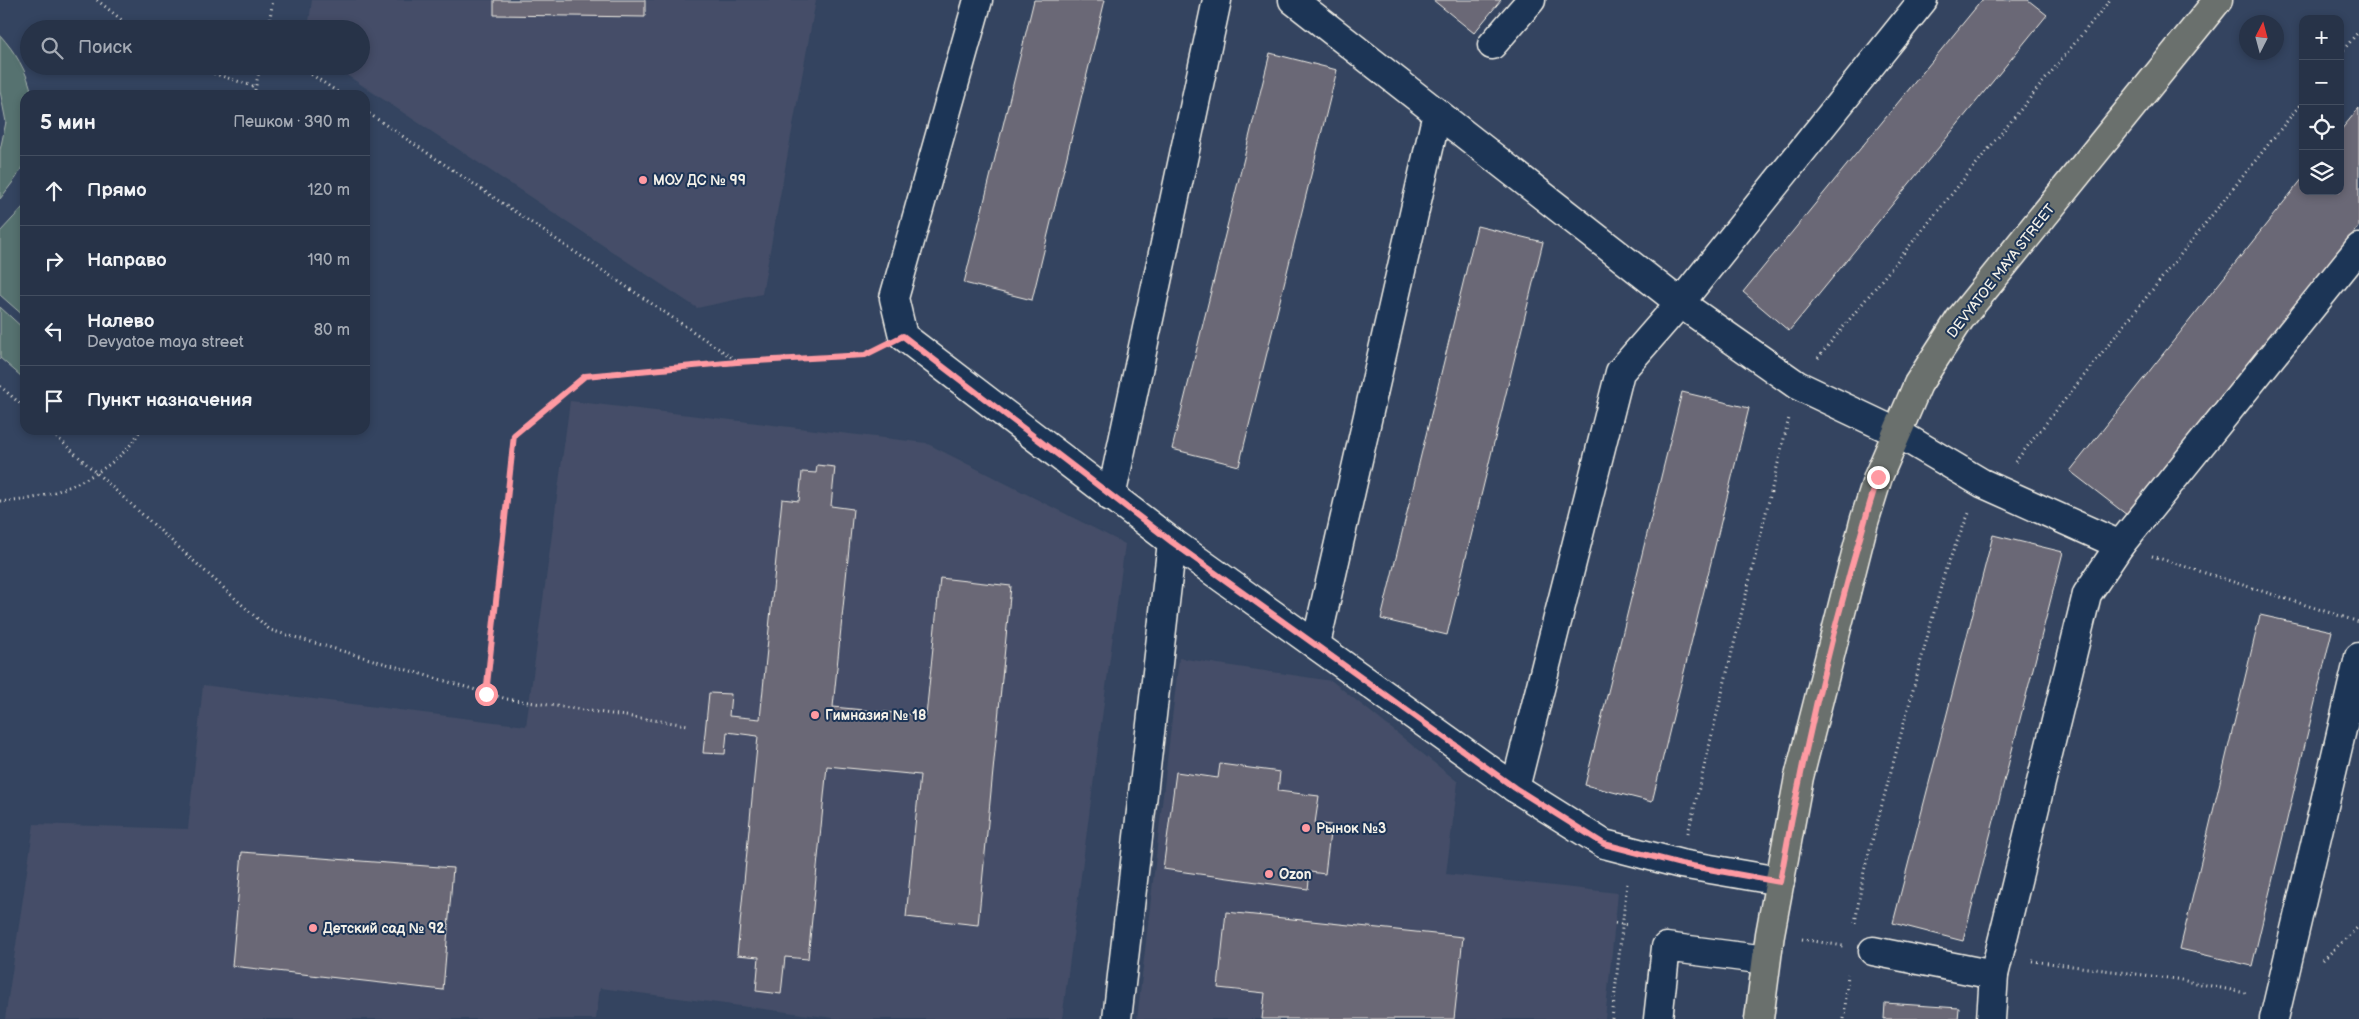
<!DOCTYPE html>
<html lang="ru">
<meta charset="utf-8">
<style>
body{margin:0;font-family:"Balsamiq Sans",sans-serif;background:#2f3b4f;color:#f1f3f6}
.controls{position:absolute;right:15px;top:15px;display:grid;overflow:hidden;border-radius:10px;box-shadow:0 2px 8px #0003}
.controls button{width:45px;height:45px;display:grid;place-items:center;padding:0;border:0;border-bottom:1px solid #434e60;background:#273348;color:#f1f3f6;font:25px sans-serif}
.compass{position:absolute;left:2239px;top:15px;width:45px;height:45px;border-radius:50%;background:#273348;box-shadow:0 2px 8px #0003;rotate:6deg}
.stop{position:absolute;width:15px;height:15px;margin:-11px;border:4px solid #ff9aa2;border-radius:50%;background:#fff}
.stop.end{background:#ff9aa2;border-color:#fff;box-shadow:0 1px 5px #0008}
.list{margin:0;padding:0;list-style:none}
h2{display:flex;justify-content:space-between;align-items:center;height:65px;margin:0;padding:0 20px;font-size:21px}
h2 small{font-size:16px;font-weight:400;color:#a4aab4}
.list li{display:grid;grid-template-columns:32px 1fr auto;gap:15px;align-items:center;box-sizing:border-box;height:70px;padding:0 20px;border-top:1px solid #434e60}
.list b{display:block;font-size:19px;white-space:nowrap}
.list p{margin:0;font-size:16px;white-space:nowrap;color:#a4aab4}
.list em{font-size:16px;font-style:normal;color:#a4aab4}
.icon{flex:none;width:28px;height:28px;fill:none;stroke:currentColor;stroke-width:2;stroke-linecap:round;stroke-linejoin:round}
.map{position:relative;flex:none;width:2359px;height:1019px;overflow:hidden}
.search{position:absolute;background:#273348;box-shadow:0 2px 8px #0003;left:20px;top:20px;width:350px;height:55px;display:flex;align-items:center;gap:12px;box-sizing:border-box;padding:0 18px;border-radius:28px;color:#a4aab4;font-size:19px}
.panel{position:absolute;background:#273348;box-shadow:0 2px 8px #0003;left:20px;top:90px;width:350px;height:345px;border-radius:15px}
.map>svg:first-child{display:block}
.built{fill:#444e67}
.green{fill:#56726f;stroke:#a5b2ac}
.building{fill:#6b6776;stroke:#f4f1e8}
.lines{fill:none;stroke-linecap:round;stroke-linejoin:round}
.minor-casing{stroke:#f4f1e8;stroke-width:31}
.major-casing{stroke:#f4f1e8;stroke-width:31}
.path{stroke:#f4f1e8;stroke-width:3;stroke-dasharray:1 4;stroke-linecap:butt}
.minor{stroke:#1d3557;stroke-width:28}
.major{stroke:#6b706d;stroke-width:28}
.route{stroke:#ff9aa2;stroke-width:6}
.poi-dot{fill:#ff9aa2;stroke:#1d3557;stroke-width:2}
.labels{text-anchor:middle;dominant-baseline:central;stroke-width:4;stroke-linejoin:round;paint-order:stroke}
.poi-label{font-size:14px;font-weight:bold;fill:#f4f1e8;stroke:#1d3557;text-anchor:start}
.street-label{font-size:14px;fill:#f4f1e8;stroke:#1d3557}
</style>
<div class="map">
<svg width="2359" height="1019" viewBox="0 0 2359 1019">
<rect width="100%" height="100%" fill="#344460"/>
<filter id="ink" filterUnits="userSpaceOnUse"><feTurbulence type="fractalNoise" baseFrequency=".02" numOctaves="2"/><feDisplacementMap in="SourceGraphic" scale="10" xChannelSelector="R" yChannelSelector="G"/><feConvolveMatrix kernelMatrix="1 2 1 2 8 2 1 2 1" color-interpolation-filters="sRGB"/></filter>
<g filter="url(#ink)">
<g class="built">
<path d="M312,0H816L762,294L697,308L333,66H361V29H308Z"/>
<path d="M570,401L926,443L1125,544L1062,1019H841L600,988L596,1019H5L34,824L188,829L203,685L526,726Z"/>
<path d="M1179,658L1332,681L1458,782L1446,874L1618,893L1605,1019H1137Z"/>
</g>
<g class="green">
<path d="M0,35C15,52 28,72 32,95H25V162L16,178L0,199V150L6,122L0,91Z"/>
<path d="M25,205V317L0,295V232Z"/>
<path d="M0,307L25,330V374L22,377L0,358Z"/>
</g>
<g class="building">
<path d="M494,0H645V17L494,15Z"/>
<path d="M1034,0H1105L1032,300L964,283Z"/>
<path d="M1433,0H1501L1474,33Z"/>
<path d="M1982,0H2028L2047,15L1789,331L1743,292Z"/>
<path d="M1270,53L1337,70L1239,466L1172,449Z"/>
<path d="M2359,108V226L2127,515L2070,471L2303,178V191H2340V131Z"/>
<path d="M1477,226L1543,242L1447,635L1381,619Z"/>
<path d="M1682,392L1749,408L1652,802L1585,785Z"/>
<path d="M817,465L835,467L831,506L853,509L833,707L926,716L940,578L1011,586L978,925L906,917L920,775L827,766L808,959L785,957L781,994L756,991L759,957L737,955L758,736L727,732L725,754L703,753L709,693L731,694L729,716L760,719L782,499L799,501L802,472L816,473Z"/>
<path d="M1993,535L2063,552L1963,941L1893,923Z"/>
<path d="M2260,615L2332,631L2252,966L2180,949Z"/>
<path d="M1220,764L1280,772L1278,791L1319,796L1315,823L1331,825L1325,874L1310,872L1308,889L1163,869L1176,772L1218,778Z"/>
<path d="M242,852L453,868L443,990L232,966Z"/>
<path d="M1226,912L1463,937L1454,1019H1262L1265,993L1218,988Z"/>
<path d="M1885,1003L1959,1008L1958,1019H1884Z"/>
</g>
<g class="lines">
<defs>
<g id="minor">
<path d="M978,0L894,298L903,336L1172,542L1515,788L1604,844L1681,864L1780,881"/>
<path d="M1293,0L1680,303L1797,385L1896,432L1982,483L2120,545"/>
<path d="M1492,45L1531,0"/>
<path d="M1111,497L1217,0"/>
<path d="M1316,644L1437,113"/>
<path d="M1515,788L1620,372L1680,303L1923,0"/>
<path d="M1873,951L1994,975"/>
<path d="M1117,1019L1172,542"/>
<path d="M1658,1019L1666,947L1766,960"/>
<path d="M1991,1019L1994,975L2087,594L2120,545L2359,248"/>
<path d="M2274,1019L2359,657"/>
</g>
<path id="major" d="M1759,1019L1770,934L1799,777L1864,522L1878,477L1918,384L1960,319L2218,0"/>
</defs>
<use href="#minor" class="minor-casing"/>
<use href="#major" class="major-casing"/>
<g class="path">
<path d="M97,0L133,29"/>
<path d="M268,29L273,0"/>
<path d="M2340,54L2359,31"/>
<path d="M190,66L256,87"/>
<path d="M299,66L342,95"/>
<path d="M254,95L260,66"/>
<path d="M365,111L737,361"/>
<path d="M1818,358L2110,0"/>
<path d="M0,386L25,408"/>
<path d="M49,430L270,630L507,699L688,725"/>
<path d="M2015,462L2303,101"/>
<path d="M0,501C44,504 121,471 140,430"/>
<path d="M2152,556L2359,622"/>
<path d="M486,693L514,435L585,376L737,362L865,355L875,350"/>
<path d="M1688,833L1789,418"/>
<path d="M1615,923L1629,925"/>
<path d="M1855,923L1864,871L1946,568L1969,513"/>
<path d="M1802,939L1843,946"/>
<path d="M2323,960L2359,926"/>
<path d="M2032,961L2176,979L2246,993"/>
<path d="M1612,1019L1627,883"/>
<path d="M1844,1019L1848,974"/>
</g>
<use href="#minor" class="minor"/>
<use href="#major" class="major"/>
</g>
</g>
<g class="lines" filter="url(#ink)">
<path class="route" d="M486,694L514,435L585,376L737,362L865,355L903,336L1172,542L1515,788L1604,844L1681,864L1780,882C1804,745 1837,609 1878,477"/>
</g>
<g class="poi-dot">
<circle cx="643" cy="180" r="5"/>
<circle cx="815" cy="715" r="5"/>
<circle cx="1306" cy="828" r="5"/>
<circle cx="1269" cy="874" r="5"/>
<circle cx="313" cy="928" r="5"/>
</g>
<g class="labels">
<g class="poi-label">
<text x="653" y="180">МОУ ДС № 99</text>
<text x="825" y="715">Гимназия № 18</text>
<text x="1316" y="828">Рынок №3</text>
<text x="1279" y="874">Ozon</text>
<text x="323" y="928">Детский сад № 92</text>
</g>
<g class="street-label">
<text transform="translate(2001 271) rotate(-52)">DEVYATOE MAYA STREET</text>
</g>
</g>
</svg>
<div class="controls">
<button>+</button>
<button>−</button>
<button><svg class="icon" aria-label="locate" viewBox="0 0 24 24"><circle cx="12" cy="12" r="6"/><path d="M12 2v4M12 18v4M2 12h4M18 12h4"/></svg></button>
<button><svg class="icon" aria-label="layers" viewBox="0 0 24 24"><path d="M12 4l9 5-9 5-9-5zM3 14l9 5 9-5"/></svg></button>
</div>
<svg class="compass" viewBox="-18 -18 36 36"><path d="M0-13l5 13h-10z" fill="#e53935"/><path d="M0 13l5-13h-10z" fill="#a4aab4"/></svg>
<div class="stop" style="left:486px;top:694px"></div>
<div class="stop end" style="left:1878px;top:477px"></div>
<div class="search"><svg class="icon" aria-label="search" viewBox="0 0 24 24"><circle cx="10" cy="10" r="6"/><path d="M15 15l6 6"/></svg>Поиск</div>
<section class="panel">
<h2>5 мин<small>Пешком · 390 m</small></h2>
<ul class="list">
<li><svg class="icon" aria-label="ahead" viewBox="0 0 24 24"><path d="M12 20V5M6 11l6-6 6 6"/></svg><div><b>Прямо</b></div><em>120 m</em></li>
<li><svg class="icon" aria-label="right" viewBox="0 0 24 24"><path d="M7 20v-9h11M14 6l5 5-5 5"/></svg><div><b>Направо</b></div><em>190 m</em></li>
<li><svg class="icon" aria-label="left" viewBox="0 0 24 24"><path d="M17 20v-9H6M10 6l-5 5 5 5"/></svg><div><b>Налево</b><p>Devyatoe maya street</p></div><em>80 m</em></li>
<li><svg class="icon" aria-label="arrive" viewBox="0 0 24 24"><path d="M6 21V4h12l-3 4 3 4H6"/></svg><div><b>Пункт назначения</b></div></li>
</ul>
</section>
</div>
